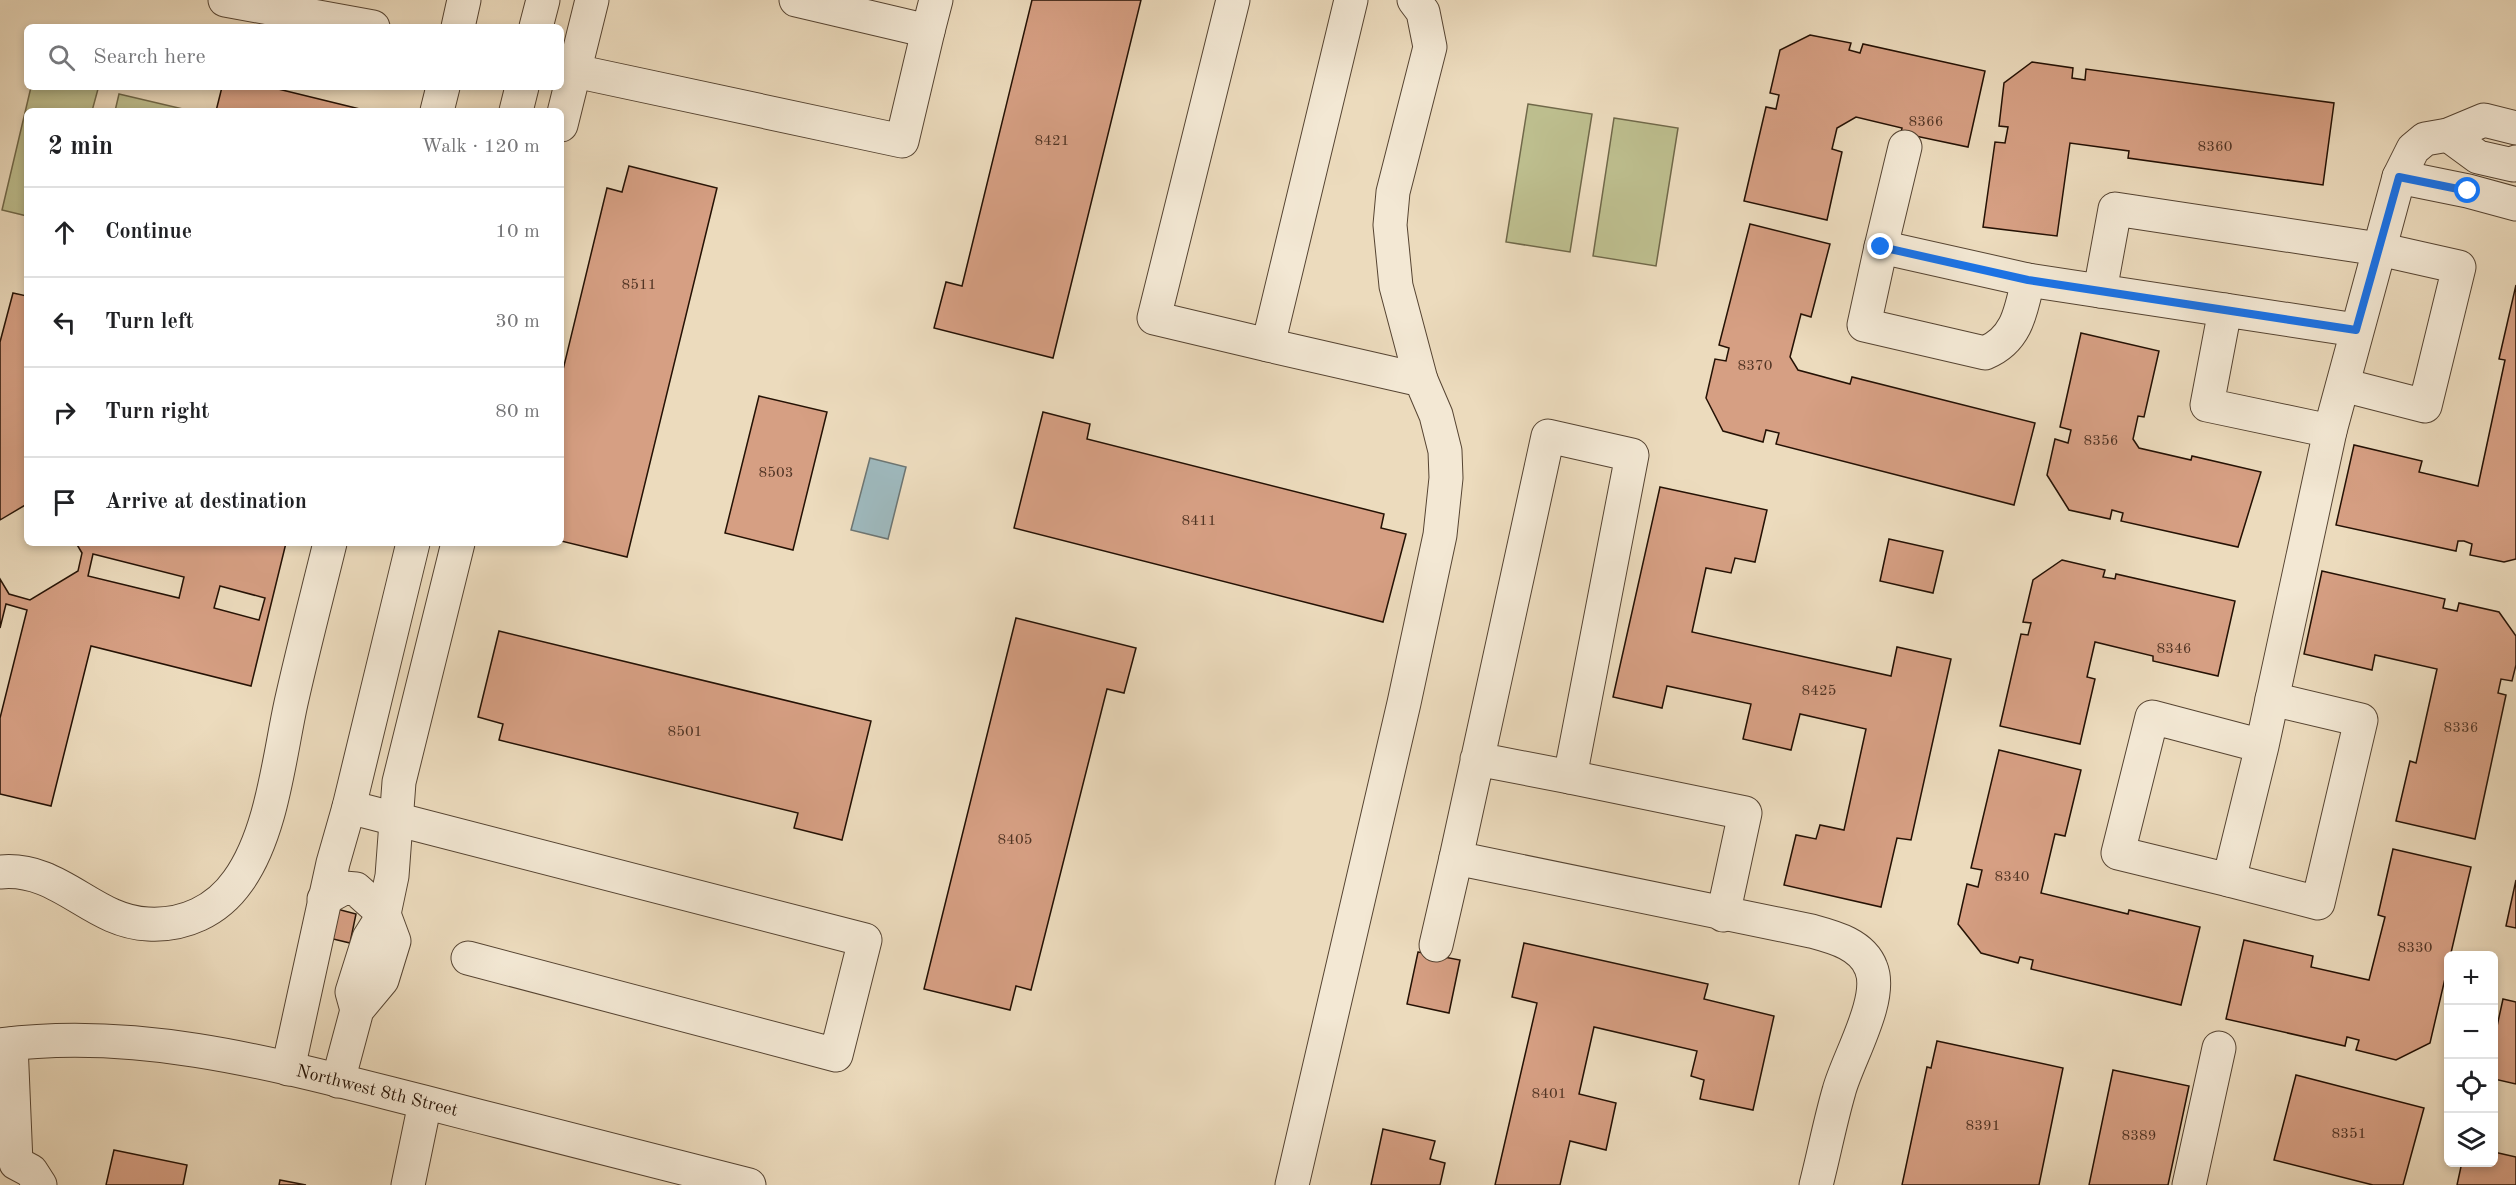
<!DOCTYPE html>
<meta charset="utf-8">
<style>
body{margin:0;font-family:"Old Standard TT",serif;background:#f2f2f2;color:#202124}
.controls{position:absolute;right:18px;bottom:18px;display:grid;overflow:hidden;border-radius:9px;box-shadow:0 3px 9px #0003}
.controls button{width:54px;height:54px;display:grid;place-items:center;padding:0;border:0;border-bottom:2px solid #e0e0e0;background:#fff;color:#202124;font:30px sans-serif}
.stop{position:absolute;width:18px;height:18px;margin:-14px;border:4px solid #1a73e8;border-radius:50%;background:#fff}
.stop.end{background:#1a73e8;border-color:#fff;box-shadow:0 2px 6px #0008}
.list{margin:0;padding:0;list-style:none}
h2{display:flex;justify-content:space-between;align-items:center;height:78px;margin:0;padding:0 24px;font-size:26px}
h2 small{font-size:20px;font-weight:400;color:#757577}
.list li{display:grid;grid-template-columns:39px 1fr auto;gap:18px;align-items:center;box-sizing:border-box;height:90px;padding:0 24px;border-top:2px solid #e0e0e0}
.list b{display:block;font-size:22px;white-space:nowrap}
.list em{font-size:20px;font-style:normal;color:#757577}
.icon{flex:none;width:33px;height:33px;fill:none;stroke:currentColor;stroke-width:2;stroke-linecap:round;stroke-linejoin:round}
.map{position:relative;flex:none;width:2516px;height:1185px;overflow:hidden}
.search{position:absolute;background:#fff;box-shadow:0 3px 9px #0003;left:24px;top:24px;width:540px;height:66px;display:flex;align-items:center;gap:15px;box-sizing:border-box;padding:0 21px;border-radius:9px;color:#757577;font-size:22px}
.panel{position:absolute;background:#fff;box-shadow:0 3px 9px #0003;left:24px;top:108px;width:540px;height:438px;border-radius:9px}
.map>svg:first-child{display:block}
.green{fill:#bdbe8e;stroke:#706849;stroke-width:1.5}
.water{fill:#9eb8bc;stroke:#6d7572;stroke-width:1.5}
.building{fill:#d69f83;stroke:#241104;stroke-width:1.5;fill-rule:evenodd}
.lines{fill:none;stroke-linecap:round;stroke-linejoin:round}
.minor-casing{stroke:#564432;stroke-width:35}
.minor{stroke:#f3e8d4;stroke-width:33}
.route{stroke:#1a73e8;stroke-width:8}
.labels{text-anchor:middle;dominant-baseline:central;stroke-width:5;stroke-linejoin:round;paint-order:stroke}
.number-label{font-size:15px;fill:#503424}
.street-label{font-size:18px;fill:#241104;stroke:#f3e8d4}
</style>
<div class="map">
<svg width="2516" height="1185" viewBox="0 0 2516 1185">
<rect width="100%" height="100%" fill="#ecdbbd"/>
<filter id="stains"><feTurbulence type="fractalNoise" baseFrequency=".00333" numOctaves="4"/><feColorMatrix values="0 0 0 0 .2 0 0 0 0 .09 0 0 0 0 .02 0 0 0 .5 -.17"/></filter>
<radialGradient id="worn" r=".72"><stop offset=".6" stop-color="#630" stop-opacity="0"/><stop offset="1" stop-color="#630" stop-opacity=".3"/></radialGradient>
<g class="green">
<path d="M31,87L98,89L92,111H27V216L2,210Z"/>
<path d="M119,94L183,109L182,111H115Z"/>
<path d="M1528,104L1592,114L1570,252L1506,242Z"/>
<path d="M1614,118L1678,128L1656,266L1593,256Z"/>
</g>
<path class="water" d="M870,458L906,467L888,539L851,530Z"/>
<g class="building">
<path d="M1032,0H1141L1053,358L934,328L946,282L962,286Z"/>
<path d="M1810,35L1851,43L1849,50L1860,53L1863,44L1985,71L1968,147L1901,133L1902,128L1856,117L1837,128L1832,149L1842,152L1827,220L1744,201L1766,107L1776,109L1779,95L1770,93L1780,50Z"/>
<path d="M2032,62L2073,68L2072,78L2085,80L2086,69L2334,103L2323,185L2128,158L2129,151L2070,143L2057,236L1983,227L1995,142L2005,143L2008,127L1999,126L2004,83Z"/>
<path d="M222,87H270L368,111H216Z"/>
<path d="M629,166L717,188L627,557L561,541V378L607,188L622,192Z"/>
<path d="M1750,224L1830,244L1811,317L1801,314L1790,357L1798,370L1850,384L1852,377L2035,423L2014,505L1776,444L1779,433L1766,430L1763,442L1723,431L1706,398L1715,359L1726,361L1729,348L1719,345Z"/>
<path d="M2516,285V559L2504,562L2470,555L2472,544L2464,541H2458L2456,551L2336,525L2354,445L2422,461L2419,472L2478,486L2505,360L2499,359Z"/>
<path d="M13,293L27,296V504L0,520V342Z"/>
<path d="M2081,333L2159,351L2144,417L2138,416L2133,439L2139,448L2191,460L2192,456L2261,472L2238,547L2121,521L2123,513L2112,510L2110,519L2069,510L2047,475L2055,439L2068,443L2071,430L2060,427Z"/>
<path d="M759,396L827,412L793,550L725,533Z"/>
<path d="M1043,412L1090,424L1087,439L1384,514L1381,528L1406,534L1383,622L1014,528Z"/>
<path d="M1660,487L1767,510L1755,562L1735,558L1731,573L1706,568L1692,632L1891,676L1897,647L1951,659L1911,840L1897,838L1881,907L1784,885L1796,835L1816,839L1820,825L1844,830L1866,729L1800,714L1791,750L1743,739L1751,704L1667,686L1662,708L1613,697Z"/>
<path d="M1889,539L1943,551L1933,593L1880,581Z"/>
<path d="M76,543H286L251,686L91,646L51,806L0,794V718L27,610L6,604L0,628V579L9,594L30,600L78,571L82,553ZM93,554L184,577L179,598L88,576ZM220,586L265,598L259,620L214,608Z"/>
<path d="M2062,560L2105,570L2103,577L2115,579L2116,574L2235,601L2218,676L2153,661V656L2095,642L2087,677L2095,679L2080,744L2000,726L2021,634L2028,635L2031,623L2023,622L2033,580Z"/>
<path d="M2322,571L2445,599L2443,608L2457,611L2459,603L2499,612L2516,636V665L2512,681L2501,679L2498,693L2506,695L2475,839L2396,821L2410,761L2416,763L2437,669L2375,655L2372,670L2304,654Z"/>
<path d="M1016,618L1136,648L1124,693L1107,689L1031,990L1016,986L1010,1010L924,989Z"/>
<path d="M499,631L871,721L842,840L794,828L798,813L499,740L503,724L478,717Z"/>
<path d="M1999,750L2081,770L2065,836L2055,834L2041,893L2128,914L2129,910L2200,927L2181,1005L2031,969L2033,960L2020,957L2018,963L1981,953L1958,924L1967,884L1978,887L1982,870L1971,868Z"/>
<path d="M2393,849L2471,867L2430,1043L2396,1060L2356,1050L2359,1040L2347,1037L2345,1046L2226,1019L2244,940L2313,956L2311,967L2369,980L2385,917L2378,915Z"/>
<path d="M2516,880V928L2506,926Z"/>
<path d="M337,909L356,914L350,943L329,938Z"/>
<path d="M1524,943L1708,984L1704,999L1774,1016L1753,1110L1700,1099L1704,1080L1691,1076L1697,1051L1594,1027L1579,1094L1616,1103L1606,1150L1570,1141L1560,1185H1495L1537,1003L1512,997Z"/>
<path d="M1418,952L1460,960L1449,1013L1407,1004Z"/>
<path d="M2503,999L2516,1002V1084L2494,1079V1040Z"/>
<path d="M1937,1041L2063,1068L2039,1185H1902L1927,1067L1931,1068Z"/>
<path d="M2113,1070L2189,1086L2168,1185H2089Z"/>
<path d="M2296,1075L2424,1108L2403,1185H2373L2274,1160Z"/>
<path d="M1383,1129L1435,1141L1430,1159L1445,1163L1440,1185H1371Z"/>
<path d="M114,1150L187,1165L183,1185H106Z"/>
<path d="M2494,1152L2516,1157V1185H2457L2462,1162H2494Z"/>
<path d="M280,1180L306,1185H279Z"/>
</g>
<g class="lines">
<defs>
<g id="minor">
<path d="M225,0L373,27"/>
<path d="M796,0L928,31L936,0"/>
<path d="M1233,0L1154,318L1268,345"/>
<path d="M1414,0L1423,12L1430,47L1393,192L1390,225L1396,286L1421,380"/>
<path d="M458,27L464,0"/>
<path d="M536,27L543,0"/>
<path d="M561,68L902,141L928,31"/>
<path d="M437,111L443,87"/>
<path d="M516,111L522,87"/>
<path d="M561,125L592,0"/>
<path d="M2448,135L2478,157L2513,165L2516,162"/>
<path d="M1905,147L1881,247L2028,280L2100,291L2115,209L2379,249L2459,267L2425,406L2343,385"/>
<path d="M2399,177L2468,191L2516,204"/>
<path d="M1881,247L1864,325L1985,353C2017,340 2021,311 2028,280"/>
<path d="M2100,291L2225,310"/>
<path d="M2330,431L2207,405L2225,310L2356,330"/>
<path d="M2262,746L2152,717L2118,853L2229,880L2262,746L2330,431L2399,177L2413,149L2425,139L2448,135L2484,120L2516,128"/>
<path d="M1477,759L1570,777L1632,455L1548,436L1456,858L1811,931C1833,937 1862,944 1871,968C1884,999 1847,1060 1839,1091C1830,1122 1824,1154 1816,1185"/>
<path d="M1570,777L1745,813L1723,915"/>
<path d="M349,807L865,940L836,1055L468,958"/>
<path d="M0,872C60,866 92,922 148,924C184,926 217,911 238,881C272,834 279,758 291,703C303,649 317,596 330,543"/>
<path d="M2229,880L2318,903L2361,720L2272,699"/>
<path d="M324,899L344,888L356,889L384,914L394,941L382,980L357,1010L338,1081"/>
<path d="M1436,945L1456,858"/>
<path d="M357,1010L352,992L369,938L384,914L392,876L399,782L458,543"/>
<path d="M11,1044L16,1163L31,1171L40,1185"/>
<path d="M0,1045C144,1026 285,1067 424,1102C532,1130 640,1157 749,1185"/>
<path d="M288,1069L333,863L349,807L413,543"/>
<path d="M408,1185L425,1103"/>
<path d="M1292,1185L1404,703L1440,535L1446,478L1445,451L1436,415L1421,380L1268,345L1351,0"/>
<path d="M2189,1185L2219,1048"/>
</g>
</defs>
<use href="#minor" class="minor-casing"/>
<use href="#minor" class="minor"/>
</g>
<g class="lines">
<path class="route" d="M1881,247L2028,280L2356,330L2399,177L2468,191"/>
</g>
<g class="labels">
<g class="number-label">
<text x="1926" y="122">8366</text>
<text x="1052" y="141">8421</text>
<text x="2215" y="147">8360</text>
<text x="639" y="285">8511</text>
<text x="1755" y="366">8370</text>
<text x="2101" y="441">8356</text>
<text x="776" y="473">8503</text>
<text x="1199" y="521">8411</text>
<text x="2174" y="649">8346</text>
<text x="1819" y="691">8425</text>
<text x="2461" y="728">8336</text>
<text x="685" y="732">8501</text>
<text x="1015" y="840">8405</text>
<text x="2012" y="877">8340</text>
<text x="2415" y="948">8330</text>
<text x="1549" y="1094">8401</text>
<text x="1983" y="1126">8391</text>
<text x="2349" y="1134">8351</text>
<text x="2139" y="1136">8389</text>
</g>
<g class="street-label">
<text transform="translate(377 1091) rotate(14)">Northwest 8th Street</text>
</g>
</g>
<rect width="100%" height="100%" filter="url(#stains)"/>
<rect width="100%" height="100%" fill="url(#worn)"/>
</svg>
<div class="controls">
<button>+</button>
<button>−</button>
<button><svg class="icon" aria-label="locate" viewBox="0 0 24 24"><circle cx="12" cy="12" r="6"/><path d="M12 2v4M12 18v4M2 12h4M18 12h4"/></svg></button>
<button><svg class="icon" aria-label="layers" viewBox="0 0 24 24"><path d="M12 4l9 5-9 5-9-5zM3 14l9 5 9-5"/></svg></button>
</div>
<div class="stop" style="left:2468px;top:191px"></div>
<div class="stop end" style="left:1881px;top:247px"></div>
<div class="search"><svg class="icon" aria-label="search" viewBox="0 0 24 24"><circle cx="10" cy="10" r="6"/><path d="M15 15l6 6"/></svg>Search here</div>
<section class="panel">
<h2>2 min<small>Walk · 120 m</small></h2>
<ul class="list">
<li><svg class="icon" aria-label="ahead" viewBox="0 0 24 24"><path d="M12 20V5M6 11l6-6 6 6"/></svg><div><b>Continue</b></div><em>10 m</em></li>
<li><svg class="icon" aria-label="left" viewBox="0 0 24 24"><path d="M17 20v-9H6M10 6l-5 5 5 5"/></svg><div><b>Turn left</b></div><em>30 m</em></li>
<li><svg class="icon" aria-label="right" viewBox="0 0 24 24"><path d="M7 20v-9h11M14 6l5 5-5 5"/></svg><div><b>Turn right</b></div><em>80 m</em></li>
<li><svg class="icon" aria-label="arrive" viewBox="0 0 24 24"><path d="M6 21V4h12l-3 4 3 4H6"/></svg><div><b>Arrive at destination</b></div></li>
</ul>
</section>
</div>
